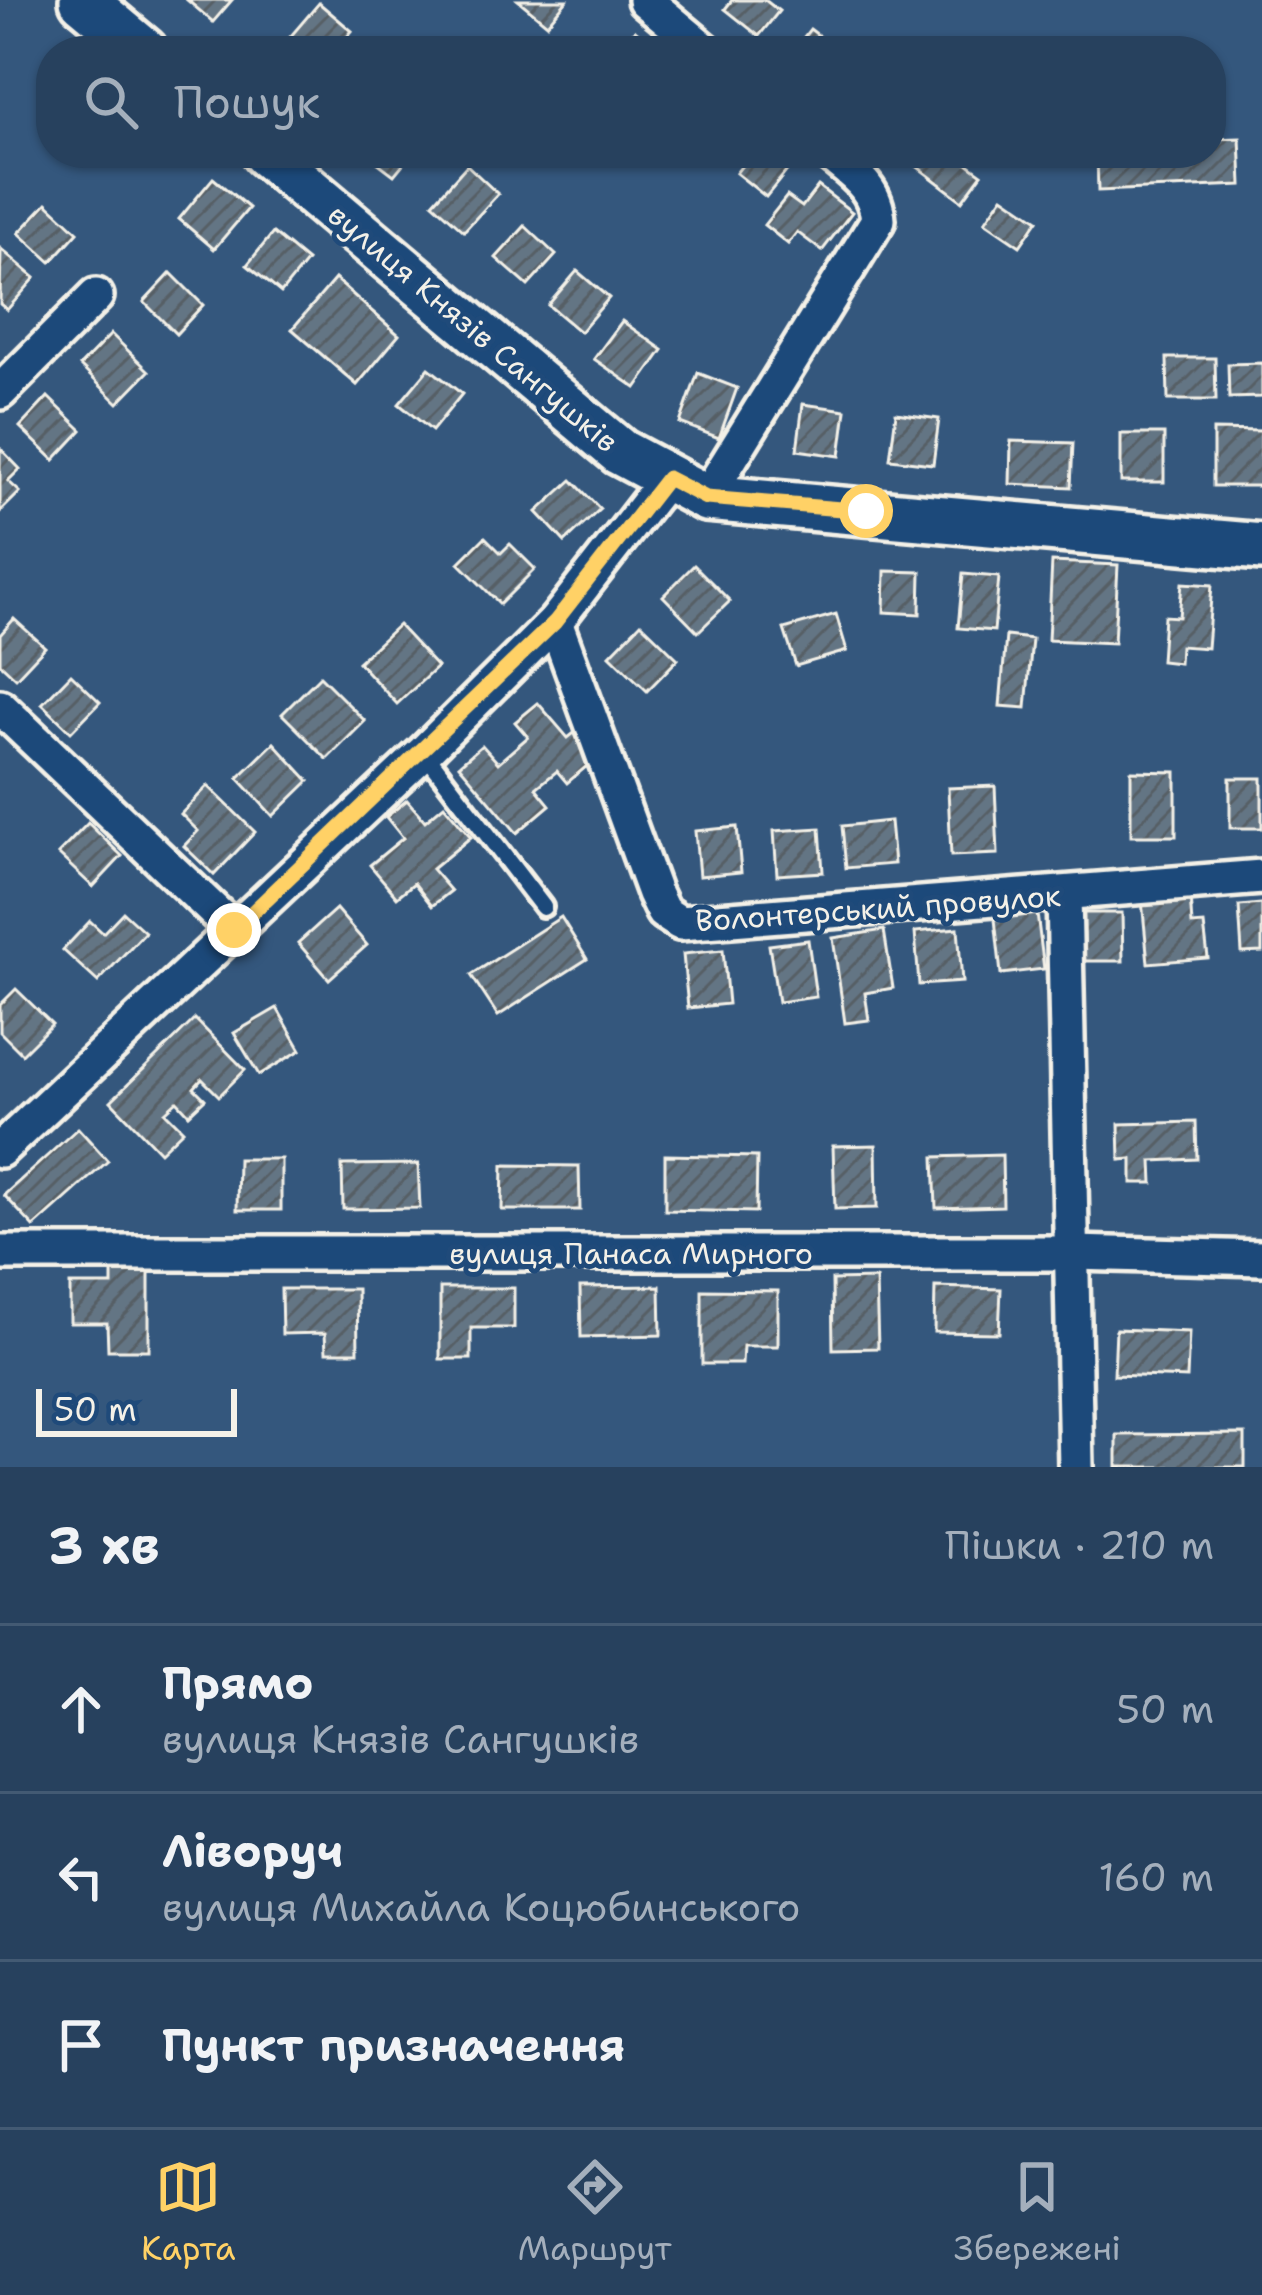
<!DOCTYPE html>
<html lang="uk">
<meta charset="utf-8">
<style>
body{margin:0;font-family:"Shantell Sans",sans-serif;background:#2f4864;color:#f1f3f6}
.scale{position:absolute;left:36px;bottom:30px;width:201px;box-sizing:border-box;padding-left:12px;border:6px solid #f4f1e8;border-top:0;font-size:33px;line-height:42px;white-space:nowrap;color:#f4f1e8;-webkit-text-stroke:9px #1f4a7a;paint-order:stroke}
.stop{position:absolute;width:36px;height:36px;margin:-27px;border:9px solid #ffd166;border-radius:50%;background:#fff}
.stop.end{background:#ffd166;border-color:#fff;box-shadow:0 3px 12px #0008}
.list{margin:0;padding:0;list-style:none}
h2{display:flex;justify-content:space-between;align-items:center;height:156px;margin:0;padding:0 48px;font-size:51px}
h2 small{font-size:39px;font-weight:400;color:#a4afbc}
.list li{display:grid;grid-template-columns:78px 1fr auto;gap:36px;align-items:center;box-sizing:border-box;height:168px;padding:0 48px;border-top:3px solid #435a73}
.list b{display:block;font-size:45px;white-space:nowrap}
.list p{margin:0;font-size:39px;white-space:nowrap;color:#a4afbc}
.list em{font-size:39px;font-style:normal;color:#a4afbc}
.icon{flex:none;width:66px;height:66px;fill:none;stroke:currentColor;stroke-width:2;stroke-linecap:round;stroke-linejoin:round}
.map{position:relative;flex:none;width:1262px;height:1467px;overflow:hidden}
.search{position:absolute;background:#27415e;box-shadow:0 3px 9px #0004;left:36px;right:36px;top:36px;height:132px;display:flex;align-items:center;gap:30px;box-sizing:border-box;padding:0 42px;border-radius:48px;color:#a4afbc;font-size:45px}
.sheet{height:660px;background:#27415e}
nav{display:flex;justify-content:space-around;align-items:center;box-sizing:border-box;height:168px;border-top:3px solid #435a73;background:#27415e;font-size:33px;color:#a4afbc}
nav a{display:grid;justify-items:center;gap:6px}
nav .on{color:#ffd166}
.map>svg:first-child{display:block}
.building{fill:url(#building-hatch);stroke:#f4f1e8;stroke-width:3}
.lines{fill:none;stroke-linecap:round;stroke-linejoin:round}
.lane-casing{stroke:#f4f1e8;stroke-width:26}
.street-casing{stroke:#f4f1e8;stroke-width:42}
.secondary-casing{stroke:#f4f1e8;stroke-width:54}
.lane{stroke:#1f4a7a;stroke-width:16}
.street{stroke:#1f4a7a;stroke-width:33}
.secondary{stroke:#1f4a7a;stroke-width:45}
.route{stroke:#ffd166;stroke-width:15}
.labels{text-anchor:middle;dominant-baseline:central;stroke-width:10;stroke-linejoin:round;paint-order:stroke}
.street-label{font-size:30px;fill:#f4f1e8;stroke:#1f4a7a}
</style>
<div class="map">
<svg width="1262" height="1467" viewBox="0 0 1262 1467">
<defs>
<pattern id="building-hatch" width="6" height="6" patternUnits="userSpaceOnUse" patternTransform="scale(3)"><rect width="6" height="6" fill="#647484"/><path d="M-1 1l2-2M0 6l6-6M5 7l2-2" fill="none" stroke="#565e65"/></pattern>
</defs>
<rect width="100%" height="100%" fill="#34577d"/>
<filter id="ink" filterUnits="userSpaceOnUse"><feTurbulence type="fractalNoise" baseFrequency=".00833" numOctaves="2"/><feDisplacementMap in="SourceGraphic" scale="24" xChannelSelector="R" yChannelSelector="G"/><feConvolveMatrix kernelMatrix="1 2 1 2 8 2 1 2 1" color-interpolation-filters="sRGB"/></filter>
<g filter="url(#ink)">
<g class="building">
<path d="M187,0H232L213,22Z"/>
<path d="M518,0H567L547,24Z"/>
<path d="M732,0H765L779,11L759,36L725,9Z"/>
<path d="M319,3L352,31L335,51H278Z"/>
<path d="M810,29L839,51H793Z"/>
<path d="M635,30L659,51H617Z"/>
<path d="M1240,138L1242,185L1098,191L1097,153H1211V139Z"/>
<path d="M365,153H412L394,175Z"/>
<path d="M752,153H783L794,162L766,197L736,173Z"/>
<path d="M925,153H953L982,174L962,201L915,165Z"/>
<path d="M467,165L498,194L464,231L433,203Z"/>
<path d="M213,178L249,208L214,249L179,219Z"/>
<path d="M818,186L852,212L822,251L797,232L788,244L764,225L787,196L802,207Z"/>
<path d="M1003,196L1038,220L1020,246L985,222Z"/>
<path d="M47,203L78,232L51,262L19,233Z"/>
<path d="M525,226L556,255L528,286L496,258Z"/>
<path d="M273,233L307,261L281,293L247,265Z"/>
<path d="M1,249L35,278L7,310L0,304Z"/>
<path d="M577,271L609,298L580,332L548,305Z"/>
<path d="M171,273L203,305L176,334L144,302Z"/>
<path d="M335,279L399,335L357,385L292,329Z"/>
<path d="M622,321L663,350L636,388L594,359Z"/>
<path d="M111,334L149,371L118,403L80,366Z"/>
<path d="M1167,358H1215L1216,400H1168Z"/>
<path d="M1262,363V397L1229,398L1228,364Z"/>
<path d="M429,368L462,394L432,431L399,404Z"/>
<path d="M698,373L737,388L719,438L680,423Z"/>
<path d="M48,397L82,430L54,460L20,427Z"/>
<path d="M803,404L846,410L840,456L797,450Z"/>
<path d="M896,413L939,419L933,464L890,459Z"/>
<path d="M1213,430L1261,431V486H1213Z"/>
<rect x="1121" y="434" width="43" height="48"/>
<path d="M1011,441L1073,443L1071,487L1010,484Z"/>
<path d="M0,448L20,469L8,481L20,492L0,512Z"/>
<path d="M572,480L600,509L565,542L537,512Z"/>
<path d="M485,537L501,553L510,544L535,569L500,604L459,563Z"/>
<path d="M1052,562L1118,565L1114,643L1048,640Z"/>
<path d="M694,565L730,601L698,632L663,596Z"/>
<path d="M885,571L921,572L920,614L884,612Z"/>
<path d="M963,574L999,577L994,631L958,628Z"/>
<path d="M1182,583L1212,585L1207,648L1180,646L1179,663L1161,661L1164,616L1179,617Z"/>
<path d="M836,614L847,651L796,666L784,629Z"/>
<path d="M14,619L45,647L16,678L0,663V635Z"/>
<path d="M641,623L678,659L647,691L610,655Z"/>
<path d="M398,625L437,667L397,704L358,662Z"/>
<path d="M1006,636L1032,639L1026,708L1000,706Z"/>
<path d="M71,674L100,702L71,732L42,704Z"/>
<path d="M320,676L365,721L327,759L282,714Z"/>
<path d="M538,703L568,738L578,730L600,755L567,783L557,771L536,788L550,805L517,833L459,765L482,745L498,763L528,737L515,722Z"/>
<path d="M274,743L309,781L273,816L238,778Z"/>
<path d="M1131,771L1176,772V836H1131Z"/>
<rect x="1230" y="778" width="32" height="50"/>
<path d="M208,786L255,832L214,875L184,846L198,831L181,814Z"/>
<path d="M995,786L998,854L951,856L948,788Z"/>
<path d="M407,800L425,821L444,805L471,837L432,869L451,891L432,906L414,883L397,897L370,865L403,838L386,817Z"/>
<path d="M890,821L894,864L846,868L842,826Z"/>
<path d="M88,823L122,856L93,887L58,854Z"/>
<path d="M737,827L741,872L699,876L695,831Z"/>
<path d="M820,828L823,872L777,875L774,831Z"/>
<path d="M1190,895L1192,925L1204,924L1208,958L1148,963L1142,900Z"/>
<path d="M1262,904V952L1242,953L1239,906Z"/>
<path d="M336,909L367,945L329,979L298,943Z"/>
<path d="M123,912L145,932L98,982L63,950L90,921L103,933Z"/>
<path d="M1080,913H1122L1123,961H1081Z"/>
<path d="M1037,914L1044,969L1001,974L995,919Z"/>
<path d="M561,917L587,959L498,1016L471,975Z"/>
<path d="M958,928L962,982L919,985L915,932Z"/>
<path d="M884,930L893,988L865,993L869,1020L845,1023L833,938Z"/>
<path d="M808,940L816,997L778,1002L769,945Z"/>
<path d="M723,950L728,1004L688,1008L683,954Z"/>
<path d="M16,989L52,1024L22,1054L0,1032V1005Z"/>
<path d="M277,1008L301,1050L259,1075L234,1033Z"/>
<path d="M195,1019L245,1070L219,1096L202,1079L194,1088L205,1099L189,1114L177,1101L165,1112L183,1130L160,1152L111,1101Z"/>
<path d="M1196,1122L1197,1159L1152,1161L1153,1183H1132V1159L1120,1160L1119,1124Z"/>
<path d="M78,1128L108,1161L34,1227L4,1195Z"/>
<path d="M876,1145L877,1208L835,1209L833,1146Z"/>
<path d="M665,1155L757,1157L756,1212L665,1210Z"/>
<path d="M1002,1155L1003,1206L936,1208L934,1157Z"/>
<path d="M238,1159H281V1210H237Z"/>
<path d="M418,1164L420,1208L343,1209L342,1165Z"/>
<path d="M503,1165L579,1166L580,1210H502Z"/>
<path d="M112,1272H149V1350H108L107,1323H70V1285H112Z"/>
<path d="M876,1279L878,1348L833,1349L832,1280Z"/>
<path d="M660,1286L661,1335L581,1337L580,1287Z"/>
<path d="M935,1287L1001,1289L999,1333L934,1332Z"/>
<path d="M440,1288H514V1328H471V1359H440Z"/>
<path d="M281,1289H357L358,1352H326L325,1333L282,1334Z"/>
<path d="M702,1290L778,1291V1346H743L742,1364H702Z"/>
<path d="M1116,1329L1189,1332L1187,1378L1114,1375Z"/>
<path d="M1245,1434V1467H1117V1435Z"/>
</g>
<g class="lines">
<defs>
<path id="lane" d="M424,752L543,907"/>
<g id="street">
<path d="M645,0L706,51"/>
<path d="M0,392L96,296"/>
<path d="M706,498L878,220C876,187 852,173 828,153"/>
<path d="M555,622L654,893L663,912L680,923L1262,877"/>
<path d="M0,707L234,930"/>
<path d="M1064,894L1076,1467"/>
<path d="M0,1150L424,752L555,622L667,478"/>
<path d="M0,1253H1074L1262,1258"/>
</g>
<g id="secondary">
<path d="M83,0L144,51"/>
<path d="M265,153L620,452L706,498L1262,547"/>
</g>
</defs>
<use href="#lane" class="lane-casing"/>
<use href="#street" class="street-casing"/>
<use href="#secondary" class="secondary-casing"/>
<use href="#lane" class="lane"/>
<use href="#street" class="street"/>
<use href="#secondary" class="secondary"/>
</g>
</g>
<g class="lines" filter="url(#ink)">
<path class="route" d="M234,930L555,622L667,478L706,498L866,511"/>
</g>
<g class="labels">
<g class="street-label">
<text transform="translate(473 328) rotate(40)">вулиця Князів Сангушків</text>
<text transform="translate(878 908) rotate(-4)">Волонтерський провулок</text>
<text x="631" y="1253">вулиця Панаса Мирного</text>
</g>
</g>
</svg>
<div class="scale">50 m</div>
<div class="stop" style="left:866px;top:511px"></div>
<div class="stop end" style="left:234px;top:930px"></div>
<div class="search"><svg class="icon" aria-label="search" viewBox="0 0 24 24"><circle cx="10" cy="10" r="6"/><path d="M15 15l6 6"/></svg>Пошук</div>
</div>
<section class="sheet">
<h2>3 хв<small>Пішки · 210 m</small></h2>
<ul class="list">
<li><svg class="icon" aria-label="ahead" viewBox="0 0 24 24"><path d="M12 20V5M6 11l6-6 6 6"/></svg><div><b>Прямо</b><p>вулиця Князів Сангушків</p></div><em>50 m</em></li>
<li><svg class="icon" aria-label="left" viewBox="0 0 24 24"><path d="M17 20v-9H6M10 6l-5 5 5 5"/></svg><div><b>Ліворуч</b><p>вулиця Михайла Коцюбинського</p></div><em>160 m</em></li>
<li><svg class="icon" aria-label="arrive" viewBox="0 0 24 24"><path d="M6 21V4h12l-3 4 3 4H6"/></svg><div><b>Пункт призначення</b></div></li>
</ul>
</section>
<nav>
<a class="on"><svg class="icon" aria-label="map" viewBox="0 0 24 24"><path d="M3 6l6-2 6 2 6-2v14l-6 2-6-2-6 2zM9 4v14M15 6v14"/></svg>Карта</a>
<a><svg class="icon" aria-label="directions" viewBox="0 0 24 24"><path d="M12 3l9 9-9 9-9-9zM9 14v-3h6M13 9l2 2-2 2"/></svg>Маршрут</a>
<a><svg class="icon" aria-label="saved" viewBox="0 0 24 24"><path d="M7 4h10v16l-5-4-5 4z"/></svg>Збережені</a>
</nav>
